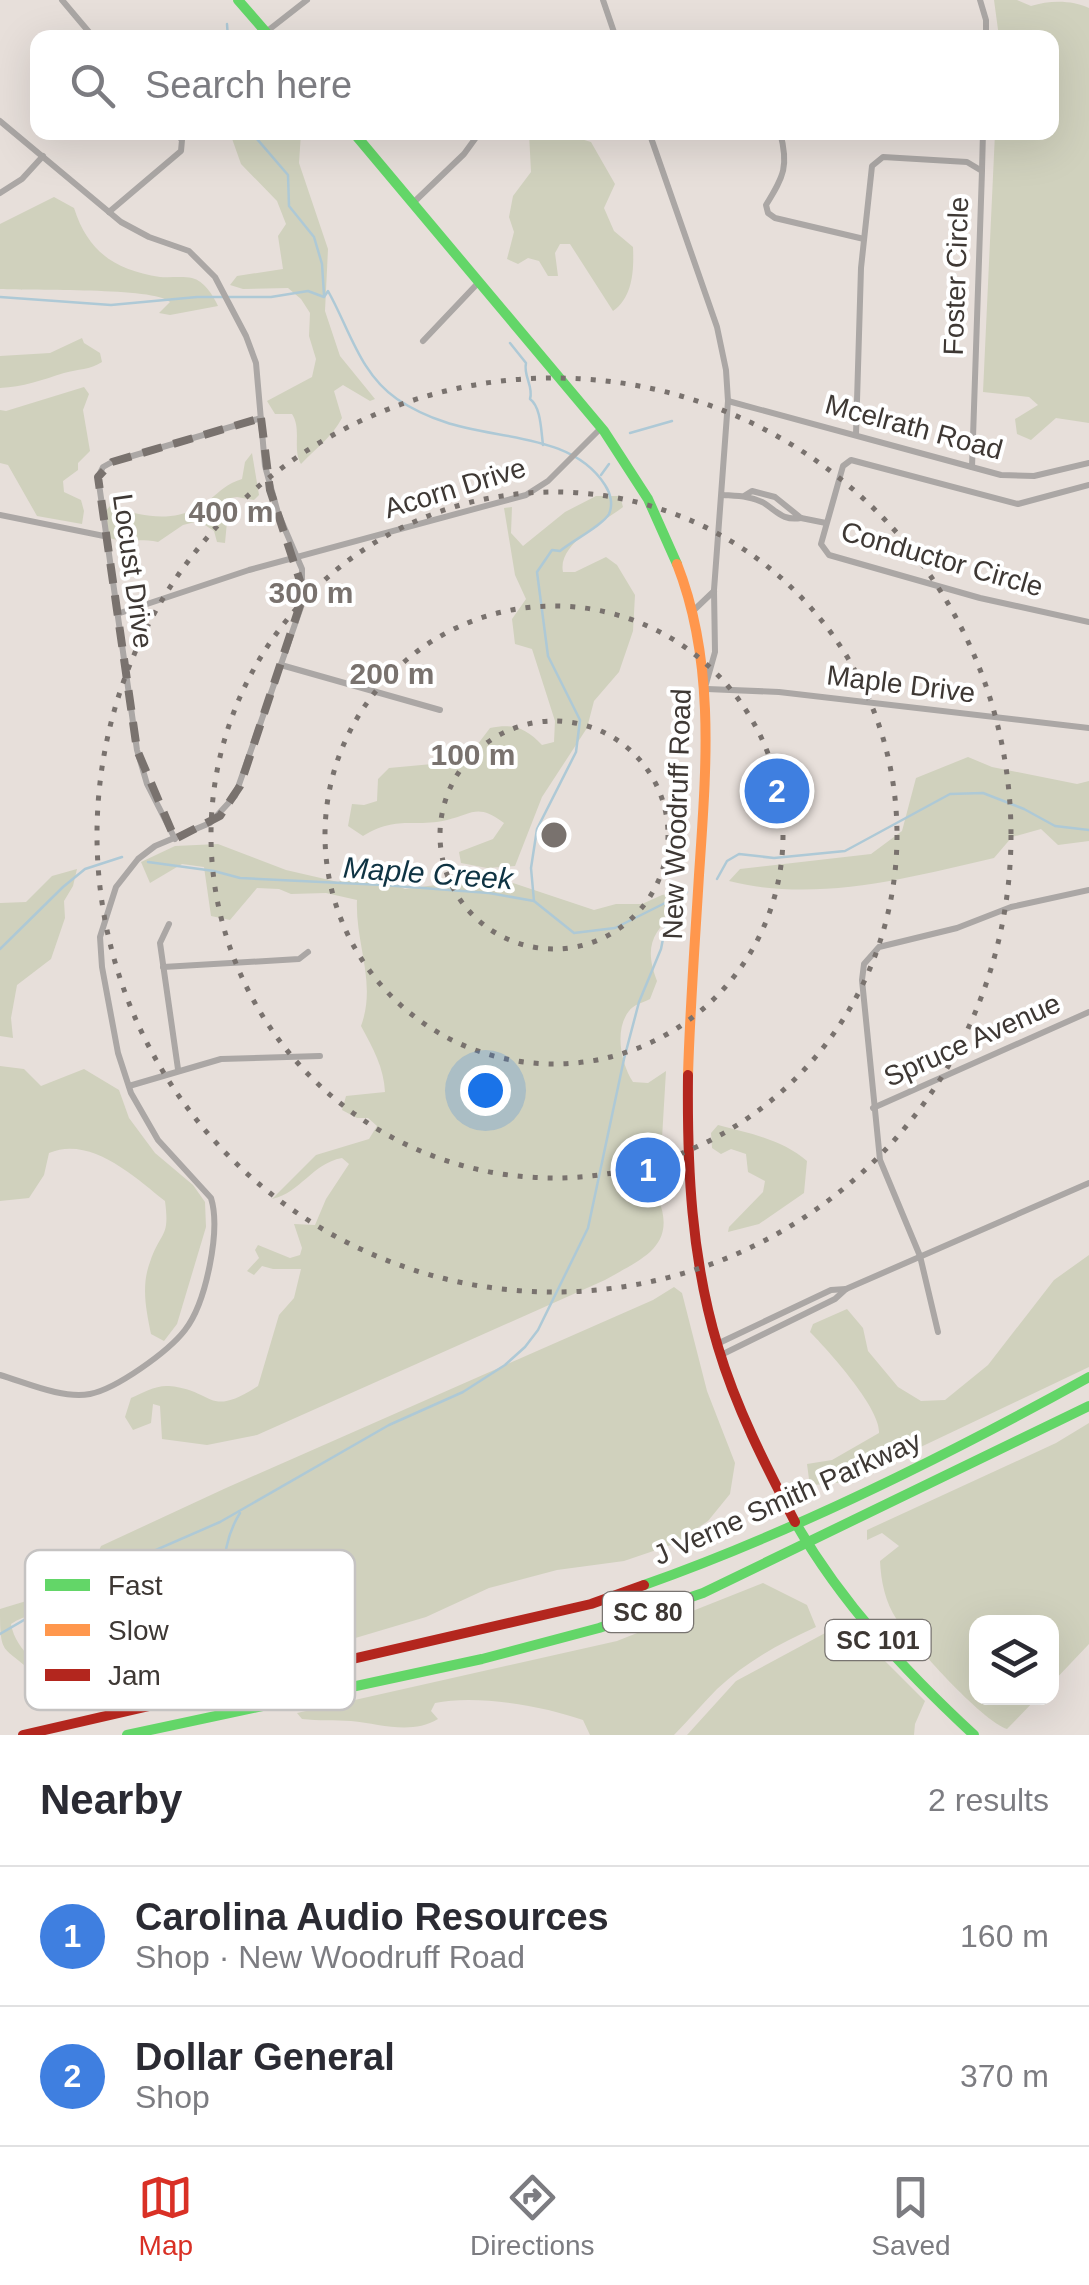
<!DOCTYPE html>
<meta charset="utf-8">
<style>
body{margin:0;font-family:Arial,sans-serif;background:#f2f2f3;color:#2b2b33}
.controls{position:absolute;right:30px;bottom:30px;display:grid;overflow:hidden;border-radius:20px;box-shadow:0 10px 40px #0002}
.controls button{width:90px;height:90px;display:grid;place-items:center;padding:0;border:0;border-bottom:2px solid #e1e1e2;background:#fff;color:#2b2b33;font:50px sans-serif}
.you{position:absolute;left:485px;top:1090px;width:35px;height:35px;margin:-25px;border:8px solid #fff;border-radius:50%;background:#1a73e8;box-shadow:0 0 0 15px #1a73e833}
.badge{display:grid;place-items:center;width:65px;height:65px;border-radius:50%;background:#d93025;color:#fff;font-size:32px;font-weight:700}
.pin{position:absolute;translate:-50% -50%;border:5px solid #fff;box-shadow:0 2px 10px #0006}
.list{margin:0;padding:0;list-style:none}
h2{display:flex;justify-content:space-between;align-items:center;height:130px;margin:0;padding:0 40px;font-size:42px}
h2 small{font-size:32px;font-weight:400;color:#7c7c81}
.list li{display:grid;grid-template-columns:65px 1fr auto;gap:30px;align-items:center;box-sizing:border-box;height:140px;padding:0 40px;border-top:2px solid #e1e1e2}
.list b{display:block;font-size:38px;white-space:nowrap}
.list p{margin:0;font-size:32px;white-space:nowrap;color:#7c7c81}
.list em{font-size:32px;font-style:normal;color:#7c7c81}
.icon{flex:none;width:55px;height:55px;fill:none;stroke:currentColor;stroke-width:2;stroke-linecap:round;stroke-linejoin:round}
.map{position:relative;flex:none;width:1089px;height:1735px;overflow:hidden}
.search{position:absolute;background:#fff;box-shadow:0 10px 40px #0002;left:30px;right:30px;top:30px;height:110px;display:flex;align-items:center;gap:25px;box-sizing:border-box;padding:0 35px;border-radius:20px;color:#7c7c81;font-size:38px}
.sheet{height:410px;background:#fff}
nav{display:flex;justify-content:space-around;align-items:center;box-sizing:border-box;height:140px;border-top:2px solid #e1e1e2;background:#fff;font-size:28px;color:#7c7c81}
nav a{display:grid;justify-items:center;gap:5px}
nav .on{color:#d93025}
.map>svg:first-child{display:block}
.green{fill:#d0d1bd}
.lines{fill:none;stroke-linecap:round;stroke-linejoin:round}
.stream{stroke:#aec9d6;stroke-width:2.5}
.street{stroke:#aba7a5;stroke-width:6}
.fast{stroke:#63d668;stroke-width:10}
.slow{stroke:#ff974d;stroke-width:10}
.jam{stroke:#b3261e;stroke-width:10}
.marked{fill:none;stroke:#79726e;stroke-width:8;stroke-dasharray:20 12;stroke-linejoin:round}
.ring{fill:none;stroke:#79726e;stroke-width:5;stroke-dasharray:5 10}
.labels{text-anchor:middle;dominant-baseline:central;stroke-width:8;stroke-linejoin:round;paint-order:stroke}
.shield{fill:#fff;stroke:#787471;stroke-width:2.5}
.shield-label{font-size:25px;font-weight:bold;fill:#3e3834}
.street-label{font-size:28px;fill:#3e3834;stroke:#fff}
.water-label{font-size:30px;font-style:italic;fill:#0e3343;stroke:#fff}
.key{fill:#fff;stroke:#c5c3c2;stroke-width:2.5}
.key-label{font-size:28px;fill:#3e3834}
.centre{fill:#79726e;stroke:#fff;stroke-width:5}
.ring-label{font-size:30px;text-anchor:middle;font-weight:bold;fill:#79726e;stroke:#fff;stroke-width:8;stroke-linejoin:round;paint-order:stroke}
</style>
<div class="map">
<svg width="1089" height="1735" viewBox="0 0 1089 1735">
<rect width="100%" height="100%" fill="#e7dfda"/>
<g class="green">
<path d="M994,0H1017L1031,6C1050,0 1072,0 1089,8V423L1056,418L1031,440L1017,434L1015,419L1038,405L1029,397L983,392L995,133L1052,132V38L999,37Z"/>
<path d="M230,133H301L299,163L328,249L325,311L340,356L375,399L370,401L343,385L334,391L342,418C332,437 316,448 301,464C292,449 302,429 292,414H275L267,401L312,377L316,359L309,336L310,313L301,299L288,288L243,289L230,285L237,276L283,269L278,236L286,224L277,201L241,164Z"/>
<path d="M529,133H561L591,142L615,184L604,208L614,231L633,247C634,270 633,297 613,311L570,244H560L555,253L558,276H548L539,261L528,258L518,264L507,259L514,232L509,217L513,196L531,172Z"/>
<path d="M54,197L74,208C88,252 115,270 160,277C170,278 182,276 192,278C204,281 213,295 218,306L170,315L159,313L170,302C155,287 31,291 0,289V224Z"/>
<path d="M82,338L84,343L100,353L102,362C90,370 78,369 64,373C42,380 23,387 0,388V356L50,353Z"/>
<path d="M84,387L89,394L83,410L90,451L78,463V470L63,481L64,492L81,500L84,511L82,524L37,516L8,465L0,463V410L6,411Z"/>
<path d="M252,453L259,495L254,500L237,497L224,499L221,512L227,522L225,543L217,542L214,531L199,521L183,525L158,542C139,538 126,543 109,538L105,512L110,506C144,518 180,524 209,500C222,490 226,484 242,479L245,462Z"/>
<path d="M596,496H620L623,507C604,522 557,544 563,572H575L606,557L617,565L635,595L633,631L619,672L594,701L587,728L542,797L515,866L487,868L461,863L459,852L493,839L504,823C477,803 473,814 447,820C413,828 398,815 363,836L348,826L352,804L364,805L377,801L378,779L389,768L465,761L490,728C513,723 526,728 542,745L554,742L555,721L532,649L515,644L512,619L526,599L515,575L504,508L512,507L511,533L523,546L565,512Z"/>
<path d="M968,757L992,767L1077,784L1089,781V841L1058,845L1041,829L1012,837L994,858C908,878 816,903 729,881L740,869L871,854L902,831L916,778Z"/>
<path d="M218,844L286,870L338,882L365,871L405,889L459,882L513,883L594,910L616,904H642L662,895L676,893L679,899L676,912C650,933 645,950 657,981L650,999C642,1003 633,1005 629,1011C614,1030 621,1064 633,1082L648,1083L666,1071L662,1138L634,1140L620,1146L614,1165C624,1189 634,1192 658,1198C678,1247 641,1259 605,1280L257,1435L207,1445L162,1439L160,1406L153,1404L151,1423L133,1430L125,1417L131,1398C142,1393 156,1385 169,1386C215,1390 207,1419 258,1386L279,1315L294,1298L301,1269H273L262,1266L254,1275L247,1271L259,1258L255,1250L258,1245L290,1258L300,1255L302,1248L294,1224L315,1225L326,1199L349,1164L342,1158C311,1164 302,1192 272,1199L316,1155L369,1139L377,1126L368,1118H357L342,1110L346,1096L385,1092C384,1068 373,1048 361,1026C377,983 355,944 357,900L326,893L291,894L279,889L257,888L230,920L211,916L204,867L182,864L150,883L141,862L175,846Z"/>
<path d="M77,869L73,886L64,901L65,918L51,959L17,985L11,1018L13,1038L0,1036V903L26,902L52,876Z"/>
<path d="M0,1066L24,1069L41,1086L84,1069L119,1090L129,1118L155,1153L193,1185L205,1202L206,1227L177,1324L164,1341L151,1334C146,1309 141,1286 150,1262C161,1230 170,1239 165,1201C135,1177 90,1135 49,1153L44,1175L29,1198L0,1201Z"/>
<path d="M718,1125C749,1133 783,1140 807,1161L804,1193L759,1224L728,1232L729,1227L763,1192L765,1181L748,1172L746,1154L731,1149L721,1154L712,1148L711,1133Z"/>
<path d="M1089,1255V1367L847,1482L813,1485L809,1479L807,1464L832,1460L879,1433C881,1409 828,1350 810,1332L813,1324L847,1309L863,1328L868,1351L898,1387L921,1401L945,1400L988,1365L1054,1280Z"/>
<path d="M674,1287L682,1293L707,1391L735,1463L730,1494L708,1521L674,1544L624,1561L557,1570L489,1588L426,1617L268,1664L176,1679L113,1698L73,1703L65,1691C88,1672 123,1683 150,1672C161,1668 170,1653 177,1644L171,1622C119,1590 111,1601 57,1611C40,1614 25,1614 11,1624C16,1653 44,1665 56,1691L53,1700C45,1693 42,1682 34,1674C3,1644 0,1658 0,1609C39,1597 85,1588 101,1546L226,1488L653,1300Z"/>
<path d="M1089,1423V1644L1052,1683V1622H976V1698H1037L1007,1729C981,1720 913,1644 897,1620C885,1602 881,1581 880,1561L899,1546L882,1533L867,1540V1530L1056,1443Z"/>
<path d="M763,1583L807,1605L816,1627C780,1643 746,1662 717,1689C702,1704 689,1720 674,1735H590L583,1720C544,1706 476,1694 435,1703L431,1711L438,1719C411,1735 381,1724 351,1721C335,1720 318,1721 302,1719L297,1713L617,1641Z"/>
<path d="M843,1619L925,1701L915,1724L914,1735H687L736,1681L827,1632Z"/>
</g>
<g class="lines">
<g class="stream">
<path d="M227,24L228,38"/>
<path d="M251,132L288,175L289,206L314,237L322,264L324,295"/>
<path d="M0,297L111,305L197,297H271L308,291L324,297L328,291C349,328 360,374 397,399C412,409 429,417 445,422C496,440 572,433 605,485C611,494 613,505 609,514C603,525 572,541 560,551L552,550L537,572L548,656L580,720L576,752L537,829L531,868L534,901"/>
<path d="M510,343L526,363C523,376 534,387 530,399C541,407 541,430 543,445"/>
<path d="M630,433L672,421"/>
<path d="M601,475L609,464"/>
<path d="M148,862L214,871L240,878L383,885L489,893L534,901L574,933L615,928L687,892"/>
<path d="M717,879L727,861L739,854L774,858L845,851L950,794L983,793L1024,809L1055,826L1089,830"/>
<path d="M0,949L63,887L85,869L122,857"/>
<path d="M0,1634L110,1570L220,1522L389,1425L463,1392L505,1365L525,1347L538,1330L588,1228L624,1059L639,1002L661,949L671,898"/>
<path d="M232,1656C226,1608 213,1556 240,1513"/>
</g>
<g class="street">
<path d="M62,0L94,38"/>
<path d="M603,0L616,38"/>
<path d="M980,0L986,20V38"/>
<path d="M266,32L307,0"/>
<path d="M0,121L121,222L149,237L189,251L215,277L246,336L256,363L265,466L278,513L302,569V604L235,796L210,823L155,846L138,859L116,887L100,937L102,967L118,1053L131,1093L158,1140L211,1198C221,1230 206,1303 185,1330C168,1352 116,1389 90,1394C62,1399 27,1383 0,1375"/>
<path d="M649,132L717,327L726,370L728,401L714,590L715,652L706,684"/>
<path d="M780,132C789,166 784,176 766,205L768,213L775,218L864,239"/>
<path d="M982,170L983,132"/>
<path d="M0,193L22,179L43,156"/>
<path d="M413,203L464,154L480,132"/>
<path d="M109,212L181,151L182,140L175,132"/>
<path d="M423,341L478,283"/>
<path d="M728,401L1001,475L1034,476L1089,463"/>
<path d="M856,434L861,268L872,166L883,157L967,162L982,171L972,467"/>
<path d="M1089,485L1018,504L851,460L843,466L821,544L829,555L980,598L1089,622"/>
<path d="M723,495C737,496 752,496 764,503C778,512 783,521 801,518L775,497L752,491L744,496"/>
<path d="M0,515L104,536"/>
<path d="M801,518L826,523"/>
<path d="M692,612L714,591"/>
<path d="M117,614L249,570L526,495L548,481L602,427"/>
<path d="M281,665L440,710"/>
<path d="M707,689L779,692L1089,728"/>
<path d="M175,839L147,784L137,750L98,477L103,467L112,462L261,418"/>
<path d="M169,924L160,943L178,1069"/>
<path d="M163,967L299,959L308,952"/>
<path d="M129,1086L221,1059L320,1056"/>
<path d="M873,1108L1089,1012"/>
<path d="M938,1332L920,1256L880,1160L862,980L864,964L879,947L957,928L1011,907L1089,890"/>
<path d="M717,1344L831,1290L846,1289"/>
<path d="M721,1355L835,1299L846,1289L1089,1183"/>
</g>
<g class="fast">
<path d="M238,0L271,38"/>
<path d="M353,132L604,431L648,499L677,564"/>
<path d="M795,1522C842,1604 905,1671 974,1735"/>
<path d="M644,1585C794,1532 950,1454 1089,1377"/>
<path d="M127,1735L482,1659L599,1628L703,1593L1089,1406"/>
</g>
<path class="slow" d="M677,564C716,663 706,771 699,875C695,941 690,1008 688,1075"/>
<g class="jam">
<path d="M688,1075C687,1167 691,1258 718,1347C736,1408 766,1466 795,1522"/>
<path d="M23,1735L591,1604L644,1585"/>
</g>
</g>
<path class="marked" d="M261,418L270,490L304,593L240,786L220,816L175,839L137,750L98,477L112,462Z"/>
<g class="ring">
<circle cx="554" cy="835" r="114"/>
<circle cx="554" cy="835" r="229"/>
<circle cx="554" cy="835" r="343"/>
<circle cx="554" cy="835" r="457"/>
</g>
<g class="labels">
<g class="shield">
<rect x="603" y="1592" width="90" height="40" rx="8"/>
<rect x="825.5" y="1620" width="105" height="40" rx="8"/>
</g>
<g class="shield-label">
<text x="648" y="1612">SC 80</text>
<text x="878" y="1640">SC 101</text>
</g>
<g class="street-label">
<text transform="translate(956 276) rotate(-88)">Foster Circle</text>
<text transform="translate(914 427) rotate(15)">Mcelrath Road</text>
<text transform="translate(455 488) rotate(-17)">Acorn Drive</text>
<text transform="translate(942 559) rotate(16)">Conductor Circle</text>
<text transform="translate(133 571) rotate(82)">Locust Drive</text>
<text transform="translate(901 684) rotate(7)">Maple Drive</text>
<text transform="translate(677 814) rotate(-88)">New Woodruff Road</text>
<text transform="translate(972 1040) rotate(-24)">Spruce Avenue</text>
<text transform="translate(787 1498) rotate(-24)">J Verne Smith Parkway</text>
</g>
<g class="water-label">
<text transform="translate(428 873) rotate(4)">Maple Creek</text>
</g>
</g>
<rect x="25" y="1550" width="330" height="160" rx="15" class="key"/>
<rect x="45" y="1579" width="45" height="12" fill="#63d668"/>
<rect x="45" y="1624" width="45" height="12" fill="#ff974d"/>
<rect x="45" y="1669" width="45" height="12" fill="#b3261e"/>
<g class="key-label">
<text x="108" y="1595">Fast</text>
<text x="108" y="1640">Slow</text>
<text x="108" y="1685">Jam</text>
</g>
<circle cx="554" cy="835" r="15" class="centre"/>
<g class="ring-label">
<text x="231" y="522">400 m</text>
<text x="311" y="603">300 m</text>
<text x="392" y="684">200 m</text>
<text x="473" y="765">100 m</text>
</g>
</svg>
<div class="controls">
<button><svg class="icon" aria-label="layers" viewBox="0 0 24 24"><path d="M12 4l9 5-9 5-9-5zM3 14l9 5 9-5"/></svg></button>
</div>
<div class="you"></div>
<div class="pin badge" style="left:648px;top:1170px;background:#3f7fe0">1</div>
<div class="pin badge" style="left:777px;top:791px;background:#3f7fe0">2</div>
<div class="search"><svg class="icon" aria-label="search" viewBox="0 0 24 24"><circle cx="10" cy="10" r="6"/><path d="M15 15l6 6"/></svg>Search here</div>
</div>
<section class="sheet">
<h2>Nearby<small>2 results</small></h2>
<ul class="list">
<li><span class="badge" style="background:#3f7fe0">1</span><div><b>Carolina Audio Resources</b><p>Shop · New Woodruff Road</p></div><em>160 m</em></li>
<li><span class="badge" style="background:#3f7fe0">2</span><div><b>Dollar General</b><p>Shop</p></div><em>370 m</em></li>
</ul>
</section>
<nav>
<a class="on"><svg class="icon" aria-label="map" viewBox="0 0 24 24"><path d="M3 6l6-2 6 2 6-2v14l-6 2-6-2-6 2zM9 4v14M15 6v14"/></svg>Map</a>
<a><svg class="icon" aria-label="directions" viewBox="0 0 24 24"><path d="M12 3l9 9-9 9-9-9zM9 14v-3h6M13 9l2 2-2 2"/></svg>Directions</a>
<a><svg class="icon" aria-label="saved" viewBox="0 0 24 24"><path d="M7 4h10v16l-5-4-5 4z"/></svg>Saved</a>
</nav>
